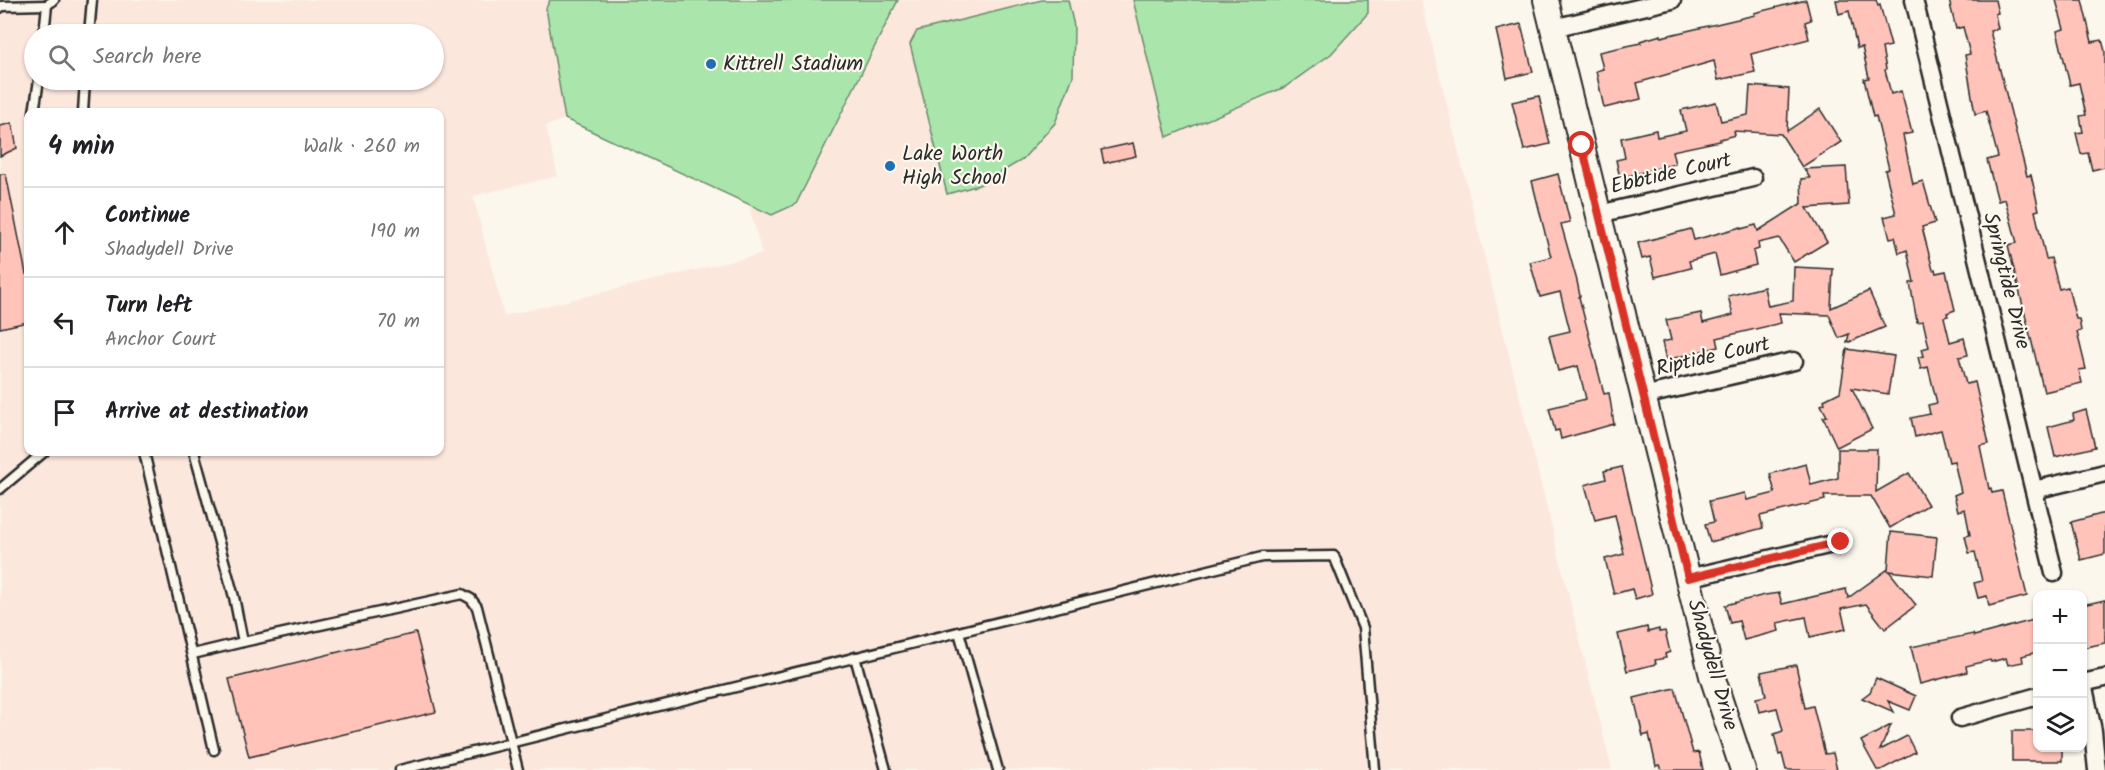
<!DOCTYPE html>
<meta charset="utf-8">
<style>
body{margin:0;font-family:Kalam,sans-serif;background:#f6f6f6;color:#202124}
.controls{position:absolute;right:18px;bottom:18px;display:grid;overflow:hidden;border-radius:12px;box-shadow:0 2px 4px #0004}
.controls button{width:54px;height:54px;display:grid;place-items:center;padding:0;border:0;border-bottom:2px solid #e0e0e0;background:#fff;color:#202124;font:30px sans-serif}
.stop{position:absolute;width:18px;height:18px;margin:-14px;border:4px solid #d93025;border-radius:50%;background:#fff}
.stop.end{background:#d93025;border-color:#fff;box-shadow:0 2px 6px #0008}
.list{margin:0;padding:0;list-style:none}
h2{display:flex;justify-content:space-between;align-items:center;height:78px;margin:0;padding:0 24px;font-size:26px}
h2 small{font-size:20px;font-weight:400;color:#757577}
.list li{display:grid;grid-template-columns:39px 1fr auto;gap:18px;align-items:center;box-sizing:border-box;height:90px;padding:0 24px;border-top:2px solid #e0e0e0}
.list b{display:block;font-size:22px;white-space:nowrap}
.list p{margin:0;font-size:20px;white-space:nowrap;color:#757577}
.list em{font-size:20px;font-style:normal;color:#757577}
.icon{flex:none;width:33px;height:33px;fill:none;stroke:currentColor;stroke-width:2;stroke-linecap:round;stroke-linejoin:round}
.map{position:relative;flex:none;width:2105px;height:770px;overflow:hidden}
.search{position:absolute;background:#fff;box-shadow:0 2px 4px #0004;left:24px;top:24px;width:420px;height:66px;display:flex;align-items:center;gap:15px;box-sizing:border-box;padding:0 21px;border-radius:33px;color:#757577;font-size:22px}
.panel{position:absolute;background:#fff;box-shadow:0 2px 4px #0004;left:24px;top:108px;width:420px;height:348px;border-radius:12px}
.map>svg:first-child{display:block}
.built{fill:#fce7dd;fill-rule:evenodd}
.green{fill:#aae6ab;stroke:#6a886b;stroke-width:1.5}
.building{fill:#ffc3b9;stroke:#2b2b2b;stroke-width:1.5}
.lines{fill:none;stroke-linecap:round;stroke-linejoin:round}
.lane-casing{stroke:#2b2b2b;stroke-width:13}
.street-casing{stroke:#2b2b2b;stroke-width:21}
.secondary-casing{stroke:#2b2b2b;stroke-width:28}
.lane{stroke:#fbf7ec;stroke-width:8}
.street{stroke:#fbf7ec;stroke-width:16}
.secondary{stroke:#fbf7ec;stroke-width:24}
.route{stroke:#d93025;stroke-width:8}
.poi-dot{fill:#1f6fb2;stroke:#fbf7ec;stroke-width:2}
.labels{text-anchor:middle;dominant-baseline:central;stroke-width:4.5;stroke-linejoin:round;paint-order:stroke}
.poi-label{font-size:21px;fill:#2b2b2b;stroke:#fbf7ec;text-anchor:start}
.street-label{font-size:21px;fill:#2b2b2b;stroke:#fbf7ec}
</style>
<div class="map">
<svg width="2105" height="770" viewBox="0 0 2105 770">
<rect width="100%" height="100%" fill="#fbf7ec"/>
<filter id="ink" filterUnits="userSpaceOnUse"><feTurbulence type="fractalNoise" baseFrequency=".0167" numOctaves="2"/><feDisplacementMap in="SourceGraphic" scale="12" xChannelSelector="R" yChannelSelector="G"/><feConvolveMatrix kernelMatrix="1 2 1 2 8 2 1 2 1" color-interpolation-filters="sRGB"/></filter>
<g filter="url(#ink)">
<path class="built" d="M0,0H1421L1612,770H0ZM34,34H434V80H34ZM28,112H440V452H28ZM565,119L749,206L762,254L504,316L473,196L558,176L546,126Z"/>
<g class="green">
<path d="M550,0H898L796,204L772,215L565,119L546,8Z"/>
<path d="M1042,0H1068L1074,26L1073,76L1055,123L1022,160L979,185L947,194L910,44L917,31Z"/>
<path d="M1133,0H1368V13L1331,54L1285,87L1167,137Z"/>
</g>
<g class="building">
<path d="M1806,0L1811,20L1805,22L1809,39L1751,54L1755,72L1718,80L1714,61L1637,83L1641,99L1604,108L1596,71L1603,69L1599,52L1641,43L1640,41L1661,35V37L1755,15L1754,13Z"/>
<path d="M1836,0H1876L1878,6L1880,5L1891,46L1882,48L1886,69L1885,70L1891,94L1901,91L1912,133L1903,135L1913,184L1923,181L1935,223L1922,227L1933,270L1935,269L1936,273L1946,271L1955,310L1947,313L1948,316L1944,317L1950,342L1964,338L1968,355L1959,357L1966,384L1975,382L1989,444L1980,446L1989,489L1991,488L1992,493L2002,491L2027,596L1989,606L1987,596L1978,598L1974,583L1982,581L1975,552L1969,553L1965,536L1970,535L1965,509L1958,511L1954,495L1961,492L1954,461L1949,462L1941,430L1915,437L1911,418L1930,414L1928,405L1937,403L1928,367L1921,369L1918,357L1924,356L1922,349L1929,347L1923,321L1917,322L1910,283L1914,282L1907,250L1899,253L1895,237L1890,238L1884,217L1896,214L1885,170L1889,169L1876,116L1873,117L1864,79L1869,78L1862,47L1857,48L1849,11L1839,14Z"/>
<path d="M1949,0H1995L1998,13L1995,14L1998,29L1990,31L2027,176L2031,175L2039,210L2035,211L2046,259L2051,258L2059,289L2068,287L2076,319H2079L2081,331L2077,332L2086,369L2079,370L2082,383L2044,392L2008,245L2017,243L2005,199L1998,201L1987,160L1998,157L1986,111L1975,114L1965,55L1970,54L1963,27L1956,29Z"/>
<path d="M2056,0H2082L2092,42L2102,40L2105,51V167L2092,170L2088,153L2081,154L2076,133L2083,132L2080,116L2086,115L2079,83L2070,85L2057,31L2064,29Z"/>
<path d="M1521,24L1533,72L1507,78L1496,30Z"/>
<path d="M1750,86L1789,89L1787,131L1820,109L1841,142L1802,167L1781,134L1734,131L1735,135L1720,139V141L1672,151L1675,164L1620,178L1616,160L1625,158L1621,138L1656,130L1657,137L1686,131L1681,110L1716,102L1721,121L1748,115Z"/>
<path d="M1539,96L1550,144L1524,150L1512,102Z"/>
<path d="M12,123L17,148L0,156V126Z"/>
<path d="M1133,143L1136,156L1104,163L1101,150Z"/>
<path d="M1846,167L1849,205L1807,208L1827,242L1794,262L1779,238L1758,243L1759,249L1753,251L1756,265L1720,275L1715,254L1689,261L1691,268L1655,277L1650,257L1642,259L1638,243L1691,229L1694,240L1741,227V229L1756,225L1758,231L1802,203L1801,179L1810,178L1804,169Z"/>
<path d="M0,174H6L26,274L28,273V322L0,328Z"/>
<path d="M1558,174L1570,222L1561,224L1577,281L1580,296L1579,297L1604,394L1609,393L1614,424L1561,439L1559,430L1555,431L1549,408L1586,399L1578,366L1558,371L1549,336L1570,331L1560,292L1540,297L1530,262L1551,257L1532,181Z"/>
<path d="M1794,267L1833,269L1831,308L1869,291L1885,327L1847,343L1849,334L1839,338L1829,315L1779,313L1781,323L1717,338L1719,347L1666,360L1662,342L1671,340L1666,320L1701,313L1703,323L1733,315L1728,296L1764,287L1768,306L1793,301Z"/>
<path d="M1847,349L1894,356L1888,394L1852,388L1872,429L1837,447L1823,417L1827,416L1821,405L1825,403L1824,400L1840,392Z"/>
<path d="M2086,410L2095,447L2055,457L2048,427L2074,420L2073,414Z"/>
<path d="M1838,449H1877L1876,492L1909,473L1928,505L1890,528L1871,496H1824L1825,500L1760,516L1763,528L1710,542L1705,524L1714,522L1709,501L1745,493L1747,500L1775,493L1770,474L1806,464L1811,485L1838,478Z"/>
<path d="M1622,467L1652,594L1635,599L1632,589L1614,594L1605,559L1624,554L1615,515L1595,520L1585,485L1606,479L1604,471Z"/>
<path d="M2105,513V554L2081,560L2071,522Z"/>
<path d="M1891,532L1937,537L1933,576L1889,571L1916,605L1885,629L1866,604L1841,609L1846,629L1810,637L1806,617L1777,623L1779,631L1744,640L1739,621L1730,623L1725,605L1765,595L1779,593L1782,604L1846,589L1848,598L1888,569Z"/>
<path d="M2105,600V643L2082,648V605Z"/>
<path d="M2037,619V652L2022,656L2023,662L2008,665L2006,658L1991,662L1990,660L1966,666L1967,672L1920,684L1911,647L1973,634L1974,636Z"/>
<path d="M1647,627L1648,632L1659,629V632L1665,631L1670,652L1665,654L1666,658L1655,660L1656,664L1627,671L1618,634Z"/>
<path d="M416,633L436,712L249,757L229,679Z"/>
<path d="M1796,665L1805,708L1813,706L1825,754L1833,753L1837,770H1786L1782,754L1779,755L1774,734L1783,731L1777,708L1759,712L1756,698L1766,696L1761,672Z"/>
<path d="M1876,678L1916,696L1910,710L1888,701L1894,712L1862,698L1870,692Z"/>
<path d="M1675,688L1693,753L1699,752L1703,770H1662L1660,765L1656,766L1649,734L1643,736L1634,698Z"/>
<path d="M1891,725L1880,750L1907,736L1915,752L1881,770H1877L1861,741Z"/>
<path d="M2012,731H2037V747H2062V761H2012Z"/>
</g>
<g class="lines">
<defs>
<g id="lane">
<path d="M0,8L2,6L47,5"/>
<path d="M44,34L47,5L54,0"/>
<path d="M89,34L92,0"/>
<path d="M34,112L39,80"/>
<path d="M83,112L85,80"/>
<path d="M144,452L214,750"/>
<path d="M0,489L44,452"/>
<path d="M959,632L998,770"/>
<path d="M243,642L462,594L471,599L477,607L518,770"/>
<path d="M193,654L243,642L234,597L194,452"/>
<path d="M855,657L886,770"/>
<path d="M400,770L1262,557L1334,556L1363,628L1375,770"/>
</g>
<g id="street">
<path d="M1914,0L2054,573"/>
<path d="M1553,28L1672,0"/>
<path d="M1599,214L1753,178"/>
<path d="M1643,396L1794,361"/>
<path d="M2034,490L2105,473"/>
<path d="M1688,578L1841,542"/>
<path d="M2082,683L2105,678"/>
<path d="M2083,683L2093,731L2097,770"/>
<path d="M1960,718L2038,696"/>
</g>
<path id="secondary" d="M1546,0L1712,676L1743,770"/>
</defs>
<use href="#lane" class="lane-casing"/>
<use href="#street" class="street-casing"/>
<use href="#secondary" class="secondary-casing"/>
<use href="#lane" class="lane"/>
<use href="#street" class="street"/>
<use href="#secondary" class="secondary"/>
</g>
</g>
<g class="lines" filter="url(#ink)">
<path class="route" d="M1582,145L1688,578L1841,542"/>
</g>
<g class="poi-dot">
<circle cx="711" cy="64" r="6"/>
<circle cx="890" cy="166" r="6"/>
</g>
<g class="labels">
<g class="poi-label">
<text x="723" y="64">Kittrell Stadium</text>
<text x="902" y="154">Lake Worth<tspan x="902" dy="24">High School</tspan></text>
</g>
<g class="street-label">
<text transform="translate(1671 174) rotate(-13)">Ebbtide Court</text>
<text transform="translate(2006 281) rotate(76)">Springtide Drive</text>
<text transform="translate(1713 357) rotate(-13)">Riptide Court</text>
<text transform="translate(1712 665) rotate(74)">Shadydell Drive</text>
</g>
</g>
</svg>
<div class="controls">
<button>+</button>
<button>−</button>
<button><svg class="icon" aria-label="layers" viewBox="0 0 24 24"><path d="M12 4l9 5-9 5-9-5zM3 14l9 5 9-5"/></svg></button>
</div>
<div class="stop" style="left:1582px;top:145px"></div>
<div class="stop end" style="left:1841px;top:542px"></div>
<div class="search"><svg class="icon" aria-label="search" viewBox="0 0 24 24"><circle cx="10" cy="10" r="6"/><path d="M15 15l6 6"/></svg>Search here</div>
<section class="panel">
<h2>4 min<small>Walk · 260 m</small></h2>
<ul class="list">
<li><svg class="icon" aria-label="ahead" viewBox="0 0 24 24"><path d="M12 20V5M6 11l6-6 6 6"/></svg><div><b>Continue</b><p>Shadydell Drive</p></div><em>190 m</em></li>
<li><svg class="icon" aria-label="left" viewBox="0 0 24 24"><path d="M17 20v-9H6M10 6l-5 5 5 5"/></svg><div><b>Turn left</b><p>Anchor Court</p></div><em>70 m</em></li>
<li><svg class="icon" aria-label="arrive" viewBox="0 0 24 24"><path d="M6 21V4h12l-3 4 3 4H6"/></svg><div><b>Arrive at destination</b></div></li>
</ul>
</section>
</div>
